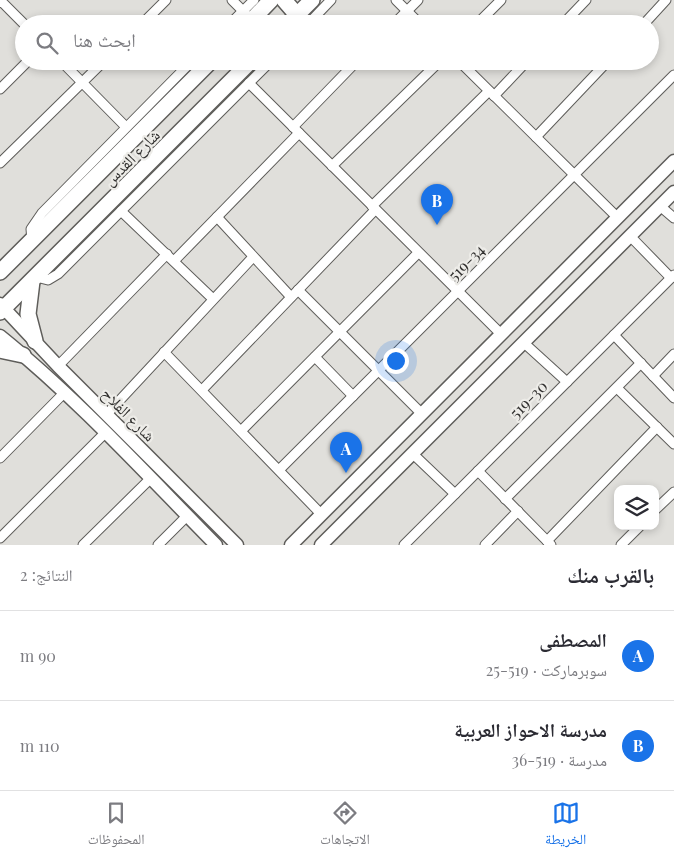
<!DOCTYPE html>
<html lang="ar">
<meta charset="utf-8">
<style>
body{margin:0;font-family:"Playfair Display","Noto Naskh Arabic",serif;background:#f7f7f7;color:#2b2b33;direction:rtl}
.controls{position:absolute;right:15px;bottom:15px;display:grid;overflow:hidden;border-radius:10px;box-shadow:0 2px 8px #0003}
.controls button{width:45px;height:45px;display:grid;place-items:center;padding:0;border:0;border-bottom:1px solid #e1e1e2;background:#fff;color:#2b2b33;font:25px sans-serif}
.you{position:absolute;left:395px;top:360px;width:18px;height:18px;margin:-12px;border:4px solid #fff;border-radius:50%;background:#1a73e8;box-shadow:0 0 0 8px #1a73e833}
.badge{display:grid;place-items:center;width:32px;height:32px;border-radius:50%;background:#1a73e8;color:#fff;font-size:16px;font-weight:700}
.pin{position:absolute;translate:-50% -41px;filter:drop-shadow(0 1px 2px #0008)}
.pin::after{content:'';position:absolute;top:26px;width:18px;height:15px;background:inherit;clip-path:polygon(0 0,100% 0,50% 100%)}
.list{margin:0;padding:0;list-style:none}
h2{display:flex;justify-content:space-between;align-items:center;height:65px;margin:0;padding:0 20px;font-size:21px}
h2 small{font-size:16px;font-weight:400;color:#7c7c81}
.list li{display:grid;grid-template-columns:32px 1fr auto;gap:15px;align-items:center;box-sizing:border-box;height:90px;padding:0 20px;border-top:1px solid #e1e1e2}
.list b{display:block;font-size:19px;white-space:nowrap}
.list p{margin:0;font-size:16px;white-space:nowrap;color:#7c7c81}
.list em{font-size:16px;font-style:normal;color:#7c7c81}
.icon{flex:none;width:28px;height:28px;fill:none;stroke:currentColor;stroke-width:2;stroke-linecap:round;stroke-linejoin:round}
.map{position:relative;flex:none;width:674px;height:545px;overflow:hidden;direction:ltr}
.search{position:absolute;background:#fff;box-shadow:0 2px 8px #0003;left:15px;right:15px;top:15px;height:55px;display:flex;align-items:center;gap:12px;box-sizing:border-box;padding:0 18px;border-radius:28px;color:#7c7c81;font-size:19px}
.sheet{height:245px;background:#fff}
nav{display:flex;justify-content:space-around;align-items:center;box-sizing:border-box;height:70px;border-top:1px solid #e1e1e2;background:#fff;font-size:14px;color:#7c7c81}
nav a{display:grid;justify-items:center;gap:2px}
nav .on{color:#1a73e8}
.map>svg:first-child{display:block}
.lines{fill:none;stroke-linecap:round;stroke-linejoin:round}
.street-casing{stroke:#5e5d5a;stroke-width:11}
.secondary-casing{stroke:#5e5d5a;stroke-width:15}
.primary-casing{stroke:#5e5d5a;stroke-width:18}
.street{stroke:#fff;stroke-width:9}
.secondary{stroke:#fff;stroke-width:12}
.primary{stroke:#fff;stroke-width:15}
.labels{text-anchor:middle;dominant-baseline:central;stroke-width:4.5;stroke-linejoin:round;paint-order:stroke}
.street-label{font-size:16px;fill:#302f2e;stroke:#edece8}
</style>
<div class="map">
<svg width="674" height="545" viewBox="0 0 674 545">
<rect width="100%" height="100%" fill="#e0dfdb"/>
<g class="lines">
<defs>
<g id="street">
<path d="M0,0L24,24"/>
<path d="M232,0L246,14"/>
<path d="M396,0L420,24"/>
<path d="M142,24L166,0"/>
<path d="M230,24L254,0"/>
<path d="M308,24L331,0"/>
<path d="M394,24L418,0"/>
<path d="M477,24L501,0"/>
<path d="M563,24L586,0"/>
<path d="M644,24L666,0"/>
<path d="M61,61L126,127"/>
<path d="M459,61L618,218"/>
<path d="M249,83L501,334"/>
<path d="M0,89L28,61"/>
<path d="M494,96L527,61"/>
<path d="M293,127L357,61"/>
<path d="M536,137L608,61"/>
<path d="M0,163L104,61"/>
<path d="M332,166L440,61"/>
<path d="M372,206L489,91"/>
<path d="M660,206L674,218"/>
<path d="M121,211L213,299"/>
<path d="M217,217L291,297"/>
<path d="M630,236L671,278"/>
<path d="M32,240L31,229L42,213L192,61"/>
<path d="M174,261L299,133"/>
<path d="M36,277L48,280L58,274L271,61"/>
<path d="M298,290L422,414"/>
<path d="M614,335L674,398"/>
<path d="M523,342L567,382"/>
<path d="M164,352L322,515"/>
<path d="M315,357L353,396"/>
<path d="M58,366L167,254"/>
<path d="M653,376L674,354"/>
<path d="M617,388L674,444"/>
<path d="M202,390L375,210"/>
<path d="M106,415L253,257"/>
<path d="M241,431L418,253"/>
<path d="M412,453L455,494"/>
<path d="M0,458L64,393"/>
<path d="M279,470L674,75"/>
<path d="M478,471L551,545"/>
<path d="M505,499L641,363"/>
<path d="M655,510L674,492"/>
<path d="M0,538L105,433"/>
<path d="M547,541L657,427"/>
<path d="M83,545L150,479"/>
<path d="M158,545L187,516"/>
<path d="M404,545L674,275"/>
<path d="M485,545L518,511"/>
<path d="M621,545L640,526"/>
</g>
<g id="secondary">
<path d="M0,304L58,366L237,545"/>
<path d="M0,336C78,399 146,474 216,545"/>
<path d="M291,545L674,161"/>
<path d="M321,545L674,192"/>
</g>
<g id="primary">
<path d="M284,0L297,15"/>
<path d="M248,24L271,0"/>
<path d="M288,24L312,0"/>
<path d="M0,272L211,61"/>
<path d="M32,281L28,314L35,341"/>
<path d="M0,312L251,61"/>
<path d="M0,350L23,355"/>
</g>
</defs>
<use href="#street" class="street-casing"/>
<use href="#secondary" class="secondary-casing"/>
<use href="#primary" class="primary-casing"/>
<use href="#street" class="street"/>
<use href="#secondary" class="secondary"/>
<use href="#primary" class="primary"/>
</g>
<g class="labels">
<g class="street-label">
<text transform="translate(131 157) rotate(-45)">شارع القدس</text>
<text transform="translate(466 262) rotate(-45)">519-34</text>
<text transform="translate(528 399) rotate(-45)">519-30</text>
<text transform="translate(129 414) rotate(45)">شارع الفلاح</text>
</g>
</g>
</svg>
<div class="controls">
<button><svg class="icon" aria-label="layers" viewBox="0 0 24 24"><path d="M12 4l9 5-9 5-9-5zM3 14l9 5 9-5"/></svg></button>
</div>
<div class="you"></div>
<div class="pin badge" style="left:346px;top:473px">A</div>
<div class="pin badge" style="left:437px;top:225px">B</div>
<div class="search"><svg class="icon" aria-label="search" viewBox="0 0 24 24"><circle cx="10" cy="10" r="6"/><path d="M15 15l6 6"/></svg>ابحث هنا</div>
</div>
<section class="sheet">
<h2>بالقرب منك<small>النتائج: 2</small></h2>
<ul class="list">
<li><span class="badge">A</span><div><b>المصطفى</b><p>سوبرماركت · 519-25</p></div><em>90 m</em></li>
<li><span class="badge">B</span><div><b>مدرسة الاحواز العربية</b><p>مدرسة · 519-36</p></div><em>110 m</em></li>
</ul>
</section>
<nav>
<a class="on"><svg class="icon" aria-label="map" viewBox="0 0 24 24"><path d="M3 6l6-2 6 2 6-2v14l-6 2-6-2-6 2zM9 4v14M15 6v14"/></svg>الخريطة</a>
<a><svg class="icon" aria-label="directions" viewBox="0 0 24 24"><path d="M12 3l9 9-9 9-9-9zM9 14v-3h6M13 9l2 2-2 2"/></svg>الاتجاهات</a>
<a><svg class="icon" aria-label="saved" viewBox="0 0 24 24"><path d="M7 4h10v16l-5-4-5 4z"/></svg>المحفوظات</a>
</nav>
